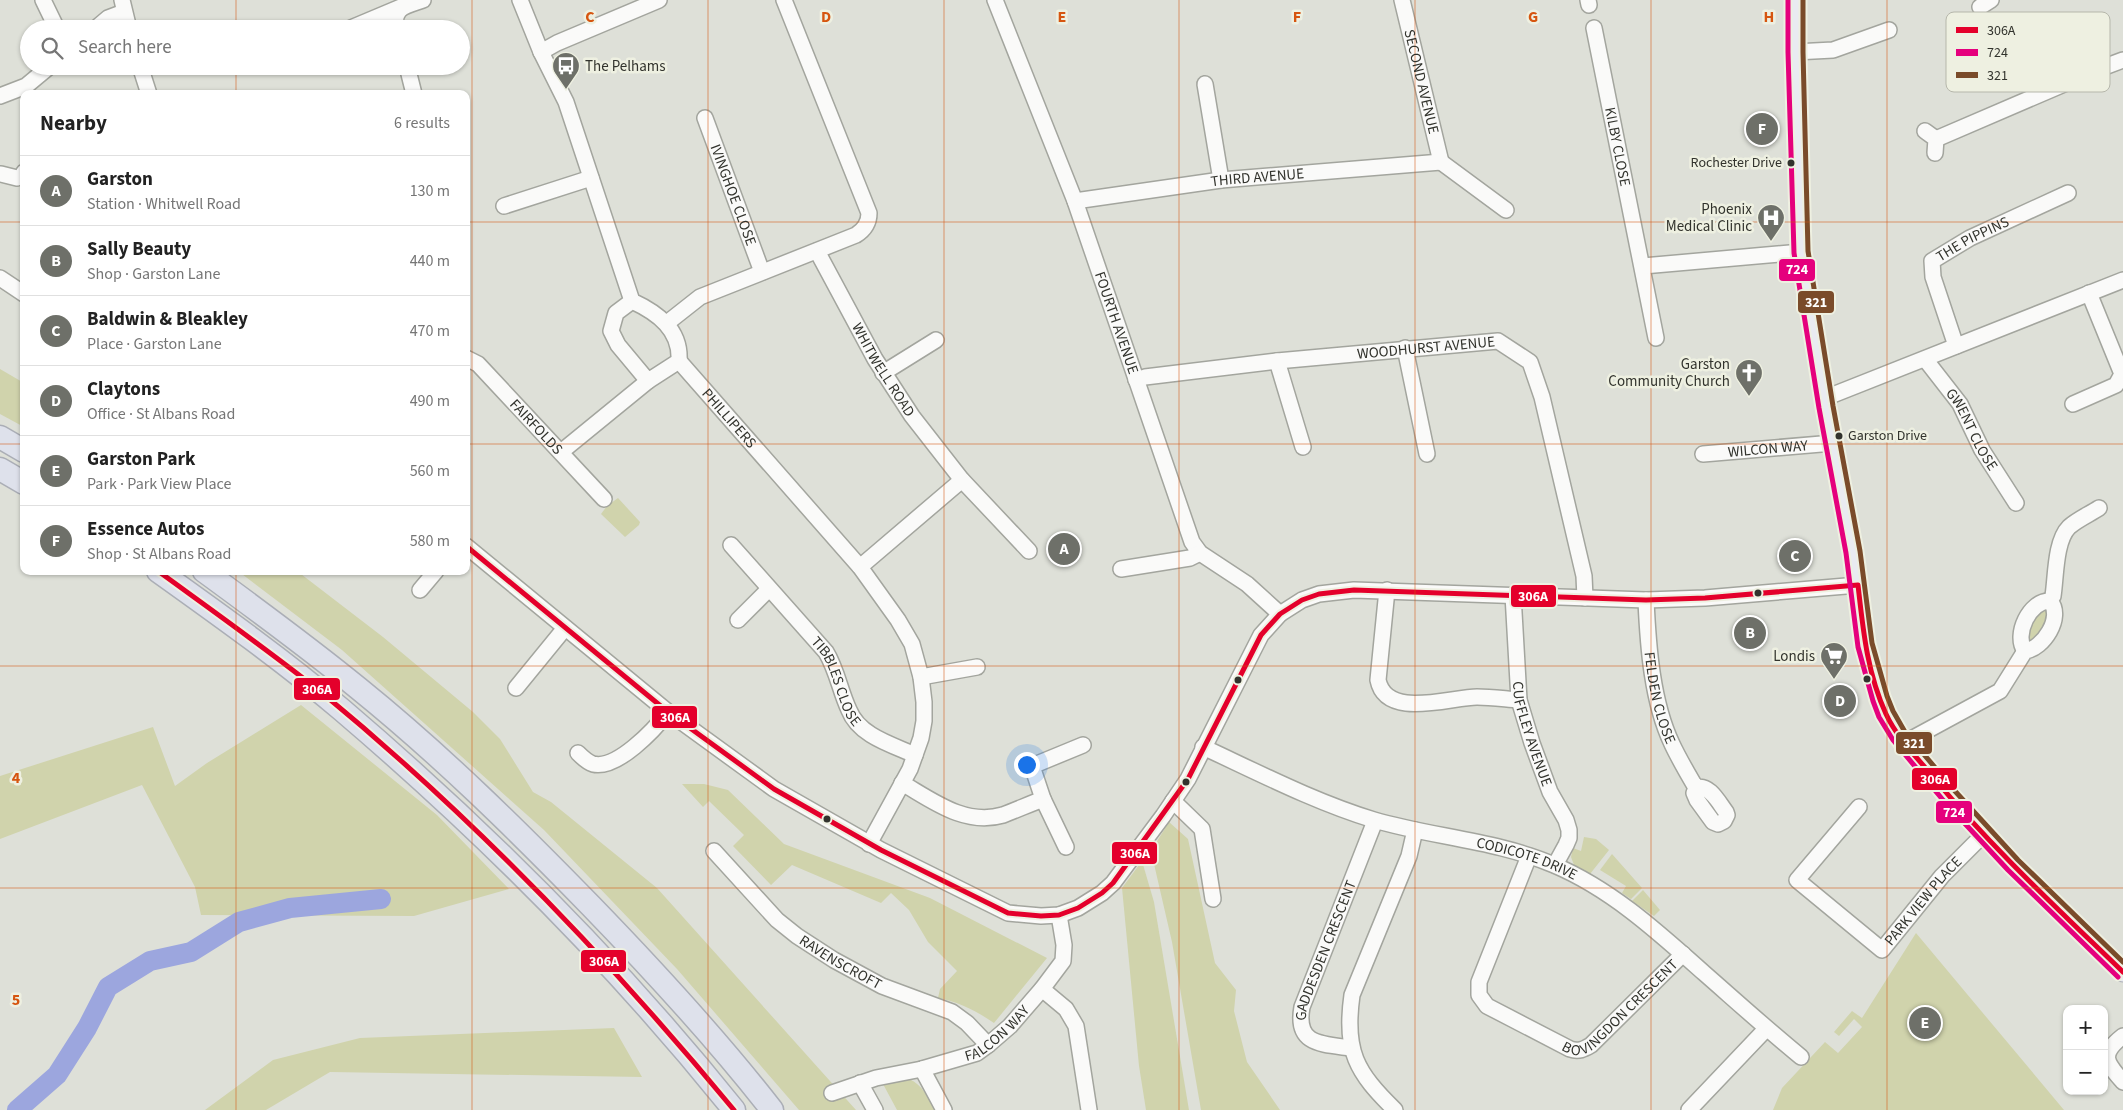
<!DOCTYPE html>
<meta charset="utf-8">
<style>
body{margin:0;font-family:"Source Sans 3",sans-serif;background:#f6f6f6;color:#222}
.controls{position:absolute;right:15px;bottom:15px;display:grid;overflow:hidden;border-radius:10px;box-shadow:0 1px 4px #0004}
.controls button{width:45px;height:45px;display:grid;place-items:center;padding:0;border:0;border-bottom:1px solid #e0e0e0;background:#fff;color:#222;font:25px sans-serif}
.you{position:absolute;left:1026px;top:764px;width:18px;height:18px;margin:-12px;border:4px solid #fff;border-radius:50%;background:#1a73e8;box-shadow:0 0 0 8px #1a73e833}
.badge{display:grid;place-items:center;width:32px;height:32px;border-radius:50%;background:#6e7069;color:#fff;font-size:16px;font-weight:700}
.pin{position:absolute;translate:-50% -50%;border:2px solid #fff;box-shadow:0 1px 5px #0006}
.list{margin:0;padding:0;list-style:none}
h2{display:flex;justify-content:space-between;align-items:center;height:65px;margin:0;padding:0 20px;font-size:21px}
h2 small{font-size:16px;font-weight:400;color:#767676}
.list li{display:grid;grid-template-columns:32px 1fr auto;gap:15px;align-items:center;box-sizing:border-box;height:70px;padding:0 20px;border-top:1px solid #e0e0e0}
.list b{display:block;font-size:19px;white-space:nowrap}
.list p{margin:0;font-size:16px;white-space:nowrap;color:#767676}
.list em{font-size:16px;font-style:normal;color:#767676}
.icon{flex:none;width:28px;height:28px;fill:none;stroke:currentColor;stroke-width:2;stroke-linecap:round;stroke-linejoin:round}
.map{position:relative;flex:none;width:2123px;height:1110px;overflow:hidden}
.search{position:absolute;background:#fff;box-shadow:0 1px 4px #0004;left:20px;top:20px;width:450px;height:55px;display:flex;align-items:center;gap:12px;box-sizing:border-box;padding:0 18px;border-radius:28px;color:#767676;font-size:19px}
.panel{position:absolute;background:#fff;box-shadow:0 1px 4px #0004;left:20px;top:90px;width:450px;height:485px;border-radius:10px}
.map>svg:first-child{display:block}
.green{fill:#d0d3ac}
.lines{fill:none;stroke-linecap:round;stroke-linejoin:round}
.river{stroke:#9ca6de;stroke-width:20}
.minor-casing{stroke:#a3a59e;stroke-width:18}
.major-casing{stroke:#abaeb6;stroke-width:21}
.highway-casing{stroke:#abaeb6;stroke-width:25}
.minor{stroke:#fafaf9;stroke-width:15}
.major{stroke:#e9ebf1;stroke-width:19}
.highway{stroke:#dee1eb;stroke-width:22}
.bus-1-casing{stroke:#eef0e1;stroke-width:9}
.bus-2-casing{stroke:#eef0e1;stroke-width:9}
.bus-3-casing{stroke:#eef0e1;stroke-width:9}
.bus-1{stroke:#e4002b;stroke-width:5}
.bus-2{stroke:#e5007d;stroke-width:5}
.bus-3{stroke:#7a4b2a;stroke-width:5}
.grid{fill:none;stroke:#d6550f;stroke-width:1;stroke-opacity:0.55}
.bus-dot{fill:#32332d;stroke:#eef0e1;stroke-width:2}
.labels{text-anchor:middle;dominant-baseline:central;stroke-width:5;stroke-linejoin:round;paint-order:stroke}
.bus-label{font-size:14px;fill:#32332d;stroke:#eef0e1;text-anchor:end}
.poi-label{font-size:15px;fill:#32332d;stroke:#eef0e1;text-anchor:end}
.street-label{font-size:15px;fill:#32332d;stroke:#eef0e1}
.key{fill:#eef0e1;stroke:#b6b7ab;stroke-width:1}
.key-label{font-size:14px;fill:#32332d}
.grid-label{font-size:16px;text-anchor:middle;font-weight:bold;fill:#d6550f;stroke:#eef0e1;stroke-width:5;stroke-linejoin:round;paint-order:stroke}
.line-badge{stroke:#eef0e1;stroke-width:2}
.badge-label{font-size:14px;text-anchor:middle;font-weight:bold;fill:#fff}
</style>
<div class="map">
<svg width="2123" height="1110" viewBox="0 0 2123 1110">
<rect width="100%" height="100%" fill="#dee0d8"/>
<g class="green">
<path d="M0,369L24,383V427L0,414Z"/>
<path d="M618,498L640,522L639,525L625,537L601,514L607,506Z"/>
<path d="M238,571H297L383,637L473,712L500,739L533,792L551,802L657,888L856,1110H799L677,969L544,830L342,650Z"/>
<path d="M2047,605L2049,624L2029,646L2026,631L2040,607Z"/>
<path d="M301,705L437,815L509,889L414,916L201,915L195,887L142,785L0,839V776L153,727L175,786L207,763Z"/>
<path d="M682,784H704L728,790L784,844L930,898L1047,958L994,1023C978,1012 957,1001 938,998L940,989L957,971L928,942L909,910L891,893L881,903L792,865L771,885L733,846L744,835L709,801L703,807Z"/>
<path d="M1169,822L1188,839L1215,963L1236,990L1234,1011L1247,1062L1280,1110H1201L1172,942L1151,851Z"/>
<path d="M1584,837L1596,839L1609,850L1590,874L1574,865L1571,857L1573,848L1581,851Z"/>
<path d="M1612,854L1642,888L1631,899L1622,893L1626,886L1600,870Z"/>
<path d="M1142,861L1154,902L1189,1110H1146L1139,1066L1122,888Z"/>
<path d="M1643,890L1660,910L1654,916L1632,901Z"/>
<path d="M1916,933L2064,1110H1773L1782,1088L1825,1042L1838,1053L1862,1027L1854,1019L1839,1036L1834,1032L1852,1011L1862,1018Z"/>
<path d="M614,1028L642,1077L330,1072L266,1110H205L273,1060L360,1038Z"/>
<path d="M909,1079C923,1085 928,1098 935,1110H897L883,1084Z"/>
</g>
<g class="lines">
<path class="river" d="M17,1110L57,1075L87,1028L108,987L150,961L191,952L239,922L290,908L381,899"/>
<defs>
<g id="minor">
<path d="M43,0L57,29"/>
<path d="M122,0L129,29"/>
<path d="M520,0L541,52L566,102L632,301C658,313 681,330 679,361L648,381L618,345L611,331L616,313L632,301"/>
<path id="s1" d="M995,0L1075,201L1192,542L1200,553L1247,584L1280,614"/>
<path id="s2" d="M1402,0L1441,162"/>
<path d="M1588,0L1589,5"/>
<path d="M1980,7L1991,0"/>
<path d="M351,28L401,7"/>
<path id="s3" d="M1594,28L1656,338"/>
<path d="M95,29L108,18L124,12"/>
<path d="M396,29C392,7 406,6 423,0"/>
<path d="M541,52L557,43L659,0"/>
<path d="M1795,52L1833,50L1889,30"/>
<path d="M140,66L149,94"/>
<path d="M407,66L414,94"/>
<path d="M1205,84L1221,180"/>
<path d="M0,96L26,86L50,66"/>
<path id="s4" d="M705,118L762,272"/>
<path d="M1925,131L1936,139L1935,153"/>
<path d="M1936,139L2099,69L2123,60"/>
<path d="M1441,162L1506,210"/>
<path d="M1,174L17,178L22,176L24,172"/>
<path id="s5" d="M1075,201L1221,180L1441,162"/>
<path d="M504,206L591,178"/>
<path id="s6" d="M817,251L875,359L912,416L962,480L1029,551"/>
<path d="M1643,266L1801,252"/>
<path d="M0,278L24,294"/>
<path d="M667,323L700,297L856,235C864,230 869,223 869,213L784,0"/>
<path id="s7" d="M1956,346L1933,277L1932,261L1970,238L2068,193"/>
<path d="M1405,348L1427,454"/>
<path id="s8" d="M466,358L478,364L604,499"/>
<path id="s9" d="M1925,359L1960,404L1982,450L2016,503"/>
<path id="s10" d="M679,361L860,567L898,620L912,644L921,677L924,702V721L921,738L910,769L869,844"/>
<path d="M1277,361L1303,447"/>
<path d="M883,373L936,340"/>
<path id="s11" d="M1136,380L1145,377L1277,361L1498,341L1530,362L1542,397L1584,576L1585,598"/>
<path d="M1825,398L2123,280"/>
<path d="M2073,404L2116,385L2122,374L2089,293"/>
<path d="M561,452L648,381"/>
<path id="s12" d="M1703,454L1833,443"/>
<path id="s13" d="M731,545L826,652C837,670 840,691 849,710C859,736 893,745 915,755"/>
<path d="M466,546L668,712L774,789L881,850L1008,913L1041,916L1059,915L1078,908L1102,893L1113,883L1163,816L1188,779L1261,635L1280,614L1302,600L1319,594L1354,590L1646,600L1705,598L1858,585"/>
<path d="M860,567L962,480"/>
<path d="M1121,569L1190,558L1200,553"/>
<path d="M420,590L436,571"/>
<path d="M1387,590L1378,680C1386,720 1450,697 1477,697C1491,697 1505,699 1519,700"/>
<path id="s14" d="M1513,595L1519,700L1532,743L1550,792L1566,820L1569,830V838L1566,845L1555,865"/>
<path id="s15" d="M1646,600C1648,646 1652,702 1672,744C1679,759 1688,774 1696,788L1694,793L1697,800L1713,822L1718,824L1724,821L1727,815L1726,812C1719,803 1709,783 1696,788"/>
<path d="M738,620L769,589"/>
<path d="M2025,651C2013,635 2030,600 2050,601"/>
<path d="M921,677L977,667"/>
<path d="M516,688L565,628"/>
<path d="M1904,743L2000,691L2025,651C2043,649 2064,617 2050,601L2053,596C2056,577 2055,541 2069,527C2078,519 2090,514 2099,508"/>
<path id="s16" d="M1203,747C1259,773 1315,802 1374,820C1432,837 1499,841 1554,865C1611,889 1658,932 1704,973C1736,1001 1768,1030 1801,1057"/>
<path d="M578,753C582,757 587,762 593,764C617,770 655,729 668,712"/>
<path d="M902,783C933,801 965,826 1003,815C1016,810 1030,804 1043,799"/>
<path d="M1173,801L1202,829L1213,899"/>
<path id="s17" d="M1859,807L1797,880L1882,950L1942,876L1984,834"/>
<path d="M1066,847L1043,799L1032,766L1083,745"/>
<path id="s18" d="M714,851L777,920L797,936L834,960L882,986L952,1012L967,1023L988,1045"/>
<path id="s19" d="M1529,856L1479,982V995L1487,1006L1570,1049C1579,1052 1584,1049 1591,1045L1683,954"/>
<path d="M1042,989L1066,1009L1076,1026L1089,1110"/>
<path d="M2123,1036C2099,1055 2106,1062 2123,1082"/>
<path id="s20" d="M1351,1048C1321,1044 1295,1045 1302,1007L1375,821"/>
<path d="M922,1069L944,1110"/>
<path d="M860,1083L875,1110"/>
<path id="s21" d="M832,1093L876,1078L922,1069L977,1053L988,1045L1010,1026L1042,989L1063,961L1064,945L1059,915"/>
<path d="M1395,1110C1356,1072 1344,1051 1352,995L1409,856L1415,830"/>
<path d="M1689,1110L1766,1029"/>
</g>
<path id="major" d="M1796,0L1795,52L1801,252L1826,407L1853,552L1865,645L1880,698L1886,714L1899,736L1948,795L2013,865L2123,972"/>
<g id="highway">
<path d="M0,437L24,451"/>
<path d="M0,469L24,483"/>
<path d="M158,571C221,616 284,661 342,710C485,832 617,964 734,1110"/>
<path d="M204,571C256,609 308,647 358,688C441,755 517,830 591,906C654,971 716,1038 772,1110"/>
</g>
</defs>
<use href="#minor" class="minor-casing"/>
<use href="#major" class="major-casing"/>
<use href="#highway" class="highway-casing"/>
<use href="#minor" class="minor"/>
<use href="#major" class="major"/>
<use href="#highway" class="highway"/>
<defs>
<g id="bus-1">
<path d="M466,546L668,712L774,789L881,850L1008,913L1041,916L1059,915L1078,908L1102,893L1113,883L1188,779L1261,635L1280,614L1302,600L1319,594L1354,590L1646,600L1705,598L1858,585C1863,629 1867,673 1886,714C1897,738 1917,757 1933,777C1991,847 2058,909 2123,972"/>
<path d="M158,571C213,611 268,650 321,692C473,817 609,959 734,1110"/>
</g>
<path id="bus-2" d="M1788,0V52L1794,253L1819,408L1846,553L1858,647L1873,701L1879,717L1893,740L1943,800L2008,870L2118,977"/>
<path id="bus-3" d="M1803,0V52L1808,251L1833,406L1860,551L1872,643L1887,696L1893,711L1905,732L1954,790L2018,860L2123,962"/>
</defs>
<use href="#bus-1" class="bus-1-casing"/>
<use href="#bus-2" class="bus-2-casing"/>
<use href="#bus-3" class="bus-3-casing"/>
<use href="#bus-1" class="bus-1"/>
<use href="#bus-2" class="bus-2"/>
<use href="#bus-3" class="bus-3"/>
</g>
<path class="grid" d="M236,0V29M472,0V1110M708,0V1110M944,0V1110M1179,0V1110M1415,0V1110M1651,0V1110M1887,0V1110M236,66V94M0,222H24M466,222H2123M0,444H24M466,444H2123M236,571V1110M0,666H2123M0,888H2123"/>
<defs>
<symbol id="bus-pin" viewBox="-11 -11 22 30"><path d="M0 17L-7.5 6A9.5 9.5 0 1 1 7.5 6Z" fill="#6e7069" stroke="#eef0e1"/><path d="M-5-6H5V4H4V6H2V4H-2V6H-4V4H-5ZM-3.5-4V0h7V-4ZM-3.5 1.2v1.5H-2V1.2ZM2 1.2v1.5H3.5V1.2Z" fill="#fff"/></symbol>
<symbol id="hospital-pin" viewBox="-11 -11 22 30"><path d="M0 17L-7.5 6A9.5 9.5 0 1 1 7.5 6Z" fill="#6e7069" stroke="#eef0e1"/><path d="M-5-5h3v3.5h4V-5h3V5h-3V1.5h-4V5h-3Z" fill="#fff"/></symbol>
<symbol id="church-pin" viewBox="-11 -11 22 30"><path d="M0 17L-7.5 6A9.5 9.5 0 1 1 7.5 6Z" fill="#6e7069" stroke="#eef0e1"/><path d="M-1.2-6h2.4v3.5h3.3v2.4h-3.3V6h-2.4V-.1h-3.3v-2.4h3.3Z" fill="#fff"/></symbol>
<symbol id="supermarket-pin" viewBox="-11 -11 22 30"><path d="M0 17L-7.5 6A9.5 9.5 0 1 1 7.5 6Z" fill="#6e7069" stroke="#eef0e1"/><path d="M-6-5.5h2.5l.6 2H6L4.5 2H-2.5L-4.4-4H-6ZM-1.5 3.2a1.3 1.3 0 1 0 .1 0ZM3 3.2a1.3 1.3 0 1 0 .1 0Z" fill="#fff"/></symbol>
</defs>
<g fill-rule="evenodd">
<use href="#bus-pin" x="550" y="50" width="32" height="43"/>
<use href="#hospital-pin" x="1755" y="202" width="32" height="43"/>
<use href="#church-pin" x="1733" y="357" width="32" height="43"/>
<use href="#supermarket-pin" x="1818" y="640" width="32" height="43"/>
</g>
<g class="bus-dot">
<circle cx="1791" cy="163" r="4.5"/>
<circle cx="1839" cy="436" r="4.5"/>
<circle cx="1758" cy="593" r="4.5"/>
<circle cx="1867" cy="679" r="4.5"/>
<circle cx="1238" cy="680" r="4.5"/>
<circle cx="1186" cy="782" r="4.5"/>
<circle cx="827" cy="819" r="4.5"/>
</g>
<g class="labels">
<g class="bus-label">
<text x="1782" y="163">Rochester Drive</text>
<text x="1848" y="436" text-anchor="start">Garston Drive</text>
</g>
<g class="poi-label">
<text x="585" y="66" text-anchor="start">The Pelhams</text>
<text x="1752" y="209">Phoenix<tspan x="1752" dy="17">Medical Clinic</tspan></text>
<text x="1730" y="364">Garston<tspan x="1730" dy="17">Community Church</tspan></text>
<text x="1815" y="656">Londis</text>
</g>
<g class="street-label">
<text stroke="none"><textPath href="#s2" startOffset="84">SECOND AVENUE</textPath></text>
<text stroke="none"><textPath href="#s3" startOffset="121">KILBY CLOSE</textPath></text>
<text stroke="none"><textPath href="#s5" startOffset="184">THIRD AVENUE</textPath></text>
<text stroke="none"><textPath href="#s4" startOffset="82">IVINGHOE CLOSE</textPath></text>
<text stroke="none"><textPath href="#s7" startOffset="135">THE PIPPINS</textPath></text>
<text stroke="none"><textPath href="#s1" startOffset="345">FOURTH AVENUE</textPath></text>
<text stroke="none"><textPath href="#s11" startOffset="292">WOODHURST AVENUE</textPath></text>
<text stroke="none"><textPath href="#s6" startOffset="136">WHITWELL ROAD</textPath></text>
<text stroke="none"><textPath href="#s10" startOffset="76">PHILLIPERS</textPath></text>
<text stroke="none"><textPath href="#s8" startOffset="99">FAIRFOLDS</textPath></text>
<text stroke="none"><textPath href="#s9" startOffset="85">GWENT CLOSE</textPath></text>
<text stroke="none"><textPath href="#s12" startOffset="65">WILCON WAY</textPath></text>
<text stroke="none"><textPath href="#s13" startOffset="174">TIBBLES CLOSE</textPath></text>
<text stroke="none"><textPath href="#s15" startOffset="99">FELDEN CLOSE</textPath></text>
<text stroke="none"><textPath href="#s14" startOffset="141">CUFFLEY AVENUE</textPath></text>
<text stroke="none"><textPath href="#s16" startOffset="344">CODICOTE DRIVE</textPath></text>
<text stroke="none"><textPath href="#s17" startOffset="270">PARK VIEW PLACE</textPath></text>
<text stroke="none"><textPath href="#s20" startOffset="138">GADDESDEN CRESCENT</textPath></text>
<text stroke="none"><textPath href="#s18" startOffset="170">RAVENSCROFT</textPath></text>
<text stroke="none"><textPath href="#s19" startOffset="322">BOVINGDON CRESCENT</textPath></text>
<text stroke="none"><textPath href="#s21" startOffset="178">FALCON WAY</textPath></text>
</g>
</g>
<rect x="1946" y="12" width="164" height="80" rx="8" class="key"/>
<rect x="1956" y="27" width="22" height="6" fill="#e4002b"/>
<rect x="1956" y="49" width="22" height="7" fill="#e5007d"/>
<rect x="1956" y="72" width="22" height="6" fill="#7a4b2a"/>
<g class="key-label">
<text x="1987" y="35">306A</text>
<text x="1987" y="57">724</text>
<text x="1987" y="80">321</text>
</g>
<g class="grid-label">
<text x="590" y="22">C</text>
<text x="826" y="22">D</text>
<text x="1062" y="22">E</text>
<text x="1297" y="22">F</text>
<text x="1533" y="22">G</text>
<text x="1769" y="22">H</text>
<text x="16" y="783">4</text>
<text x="16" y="1005">5</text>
</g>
<g class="line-badge">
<rect x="1778" y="258" width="38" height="24" rx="5" fill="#e5007d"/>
<rect x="1797" y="290" width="38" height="24" rx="5" fill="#7a4b2a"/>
<rect x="1510" y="584" width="47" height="24" rx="5" fill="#e4002b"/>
<rect x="293" y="677" width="48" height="24" rx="5" fill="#e4002b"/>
<rect x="651" y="705" width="47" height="24" rx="5" fill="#e4002b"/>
<rect x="1895" y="731" width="38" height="24" rx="5" fill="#7a4b2a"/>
<rect x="1911" y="767" width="47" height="24" rx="5" fill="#e4002b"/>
<rect x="1935" y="800" width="38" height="24" rx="5" fill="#e5007d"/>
<rect x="1111" y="841" width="47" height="24" rx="5" fill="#e4002b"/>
<rect x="580" y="949" width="47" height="24" rx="5" fill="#e4002b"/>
</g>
<g class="badge-label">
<text x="1797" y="274">724</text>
<text x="1816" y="307">321</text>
<text x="1533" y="601">306A</text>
<text x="317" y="694">306A</text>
<text x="675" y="722">306A</text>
<text x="1914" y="748">321</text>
<text x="1935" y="784">306A</text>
<text x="1954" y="817">724</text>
<text x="1135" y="858">306A</text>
<text x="604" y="966">306A</text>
</g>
</svg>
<div class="controls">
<button>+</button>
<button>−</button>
</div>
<div class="you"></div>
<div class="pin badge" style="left:1064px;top:549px">A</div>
<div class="pin badge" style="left:1750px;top:633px">B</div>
<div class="pin badge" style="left:1795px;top:556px">C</div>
<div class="pin badge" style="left:1840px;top:701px">D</div>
<div class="pin badge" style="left:1925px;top:1023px">E</div>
<div class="pin badge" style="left:1762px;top:129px">F</div>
<div class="search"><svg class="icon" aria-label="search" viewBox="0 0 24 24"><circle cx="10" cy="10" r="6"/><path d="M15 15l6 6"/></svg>Search here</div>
<section class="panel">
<h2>Nearby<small>6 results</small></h2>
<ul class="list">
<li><span class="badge">A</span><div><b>Garston</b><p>Station · Whitwell Road</p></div><em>130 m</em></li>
<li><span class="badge">B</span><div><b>Sally Beauty</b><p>Shop · Garston Lane</p></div><em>440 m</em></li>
<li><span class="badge">C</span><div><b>Baldwin &amp; Bleakley</b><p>Place · Garston Lane</p></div><em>470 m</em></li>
<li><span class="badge">D</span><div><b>Claytons</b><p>Office · St Albans Road</p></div><em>490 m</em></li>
<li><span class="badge">E</span><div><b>Garston Park</b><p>Park · Park View Place</p></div><em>560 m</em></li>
<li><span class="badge">F</span><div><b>Essence Autos</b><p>Shop · St Albans Road</p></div><em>580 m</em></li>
</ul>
</section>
</div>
